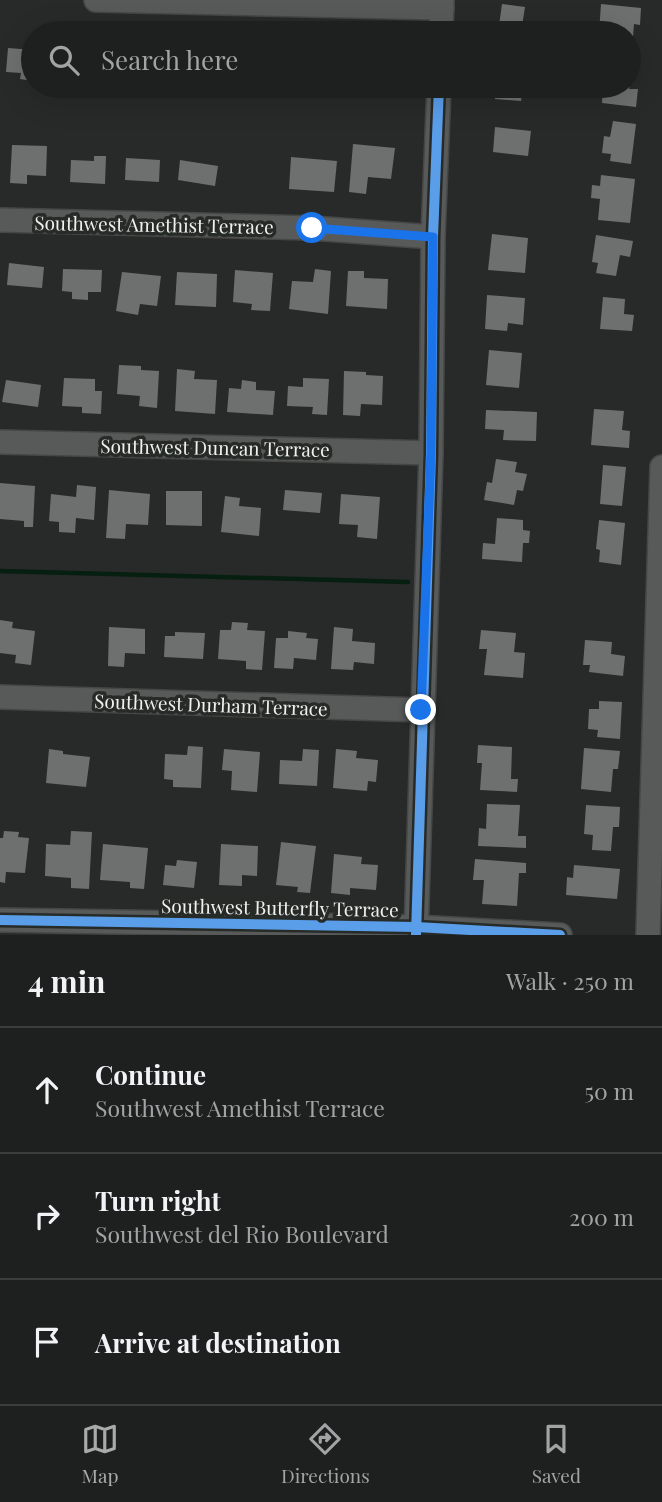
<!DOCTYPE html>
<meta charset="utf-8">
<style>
body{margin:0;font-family:"Playfair Display",serif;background:#262828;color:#f1f3f6}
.stop{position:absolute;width:21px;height:21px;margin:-16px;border:5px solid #1a73e8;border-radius:50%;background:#fff}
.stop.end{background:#1a73e8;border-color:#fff;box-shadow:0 2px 7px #0008}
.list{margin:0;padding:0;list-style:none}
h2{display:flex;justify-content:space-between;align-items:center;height:91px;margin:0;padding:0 28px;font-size:30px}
h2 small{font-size:23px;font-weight:400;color:#a1a3a4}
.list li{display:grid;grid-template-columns:46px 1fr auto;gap:21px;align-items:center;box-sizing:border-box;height:126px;padding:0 28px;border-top:2px solid #3c3e3d}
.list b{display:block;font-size:26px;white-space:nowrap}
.list p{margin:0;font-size:23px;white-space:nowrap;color:#a1a3a4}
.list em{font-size:23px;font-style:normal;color:#a1a3a4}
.icon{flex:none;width:38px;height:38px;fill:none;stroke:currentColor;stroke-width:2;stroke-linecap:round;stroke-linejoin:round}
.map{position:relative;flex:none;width:662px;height:935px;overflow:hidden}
.search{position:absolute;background:#1e201f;box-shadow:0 7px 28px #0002;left:21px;right:21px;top:21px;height:77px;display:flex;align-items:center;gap:18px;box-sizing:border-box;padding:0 24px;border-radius:38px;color:#a1a3a4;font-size:26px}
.sheet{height:469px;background:#1e201f}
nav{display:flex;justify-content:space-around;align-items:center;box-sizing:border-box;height:98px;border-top:2px solid #3c3e3d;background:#1e201f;font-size:19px;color:#a1a3a4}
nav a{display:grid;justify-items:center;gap:4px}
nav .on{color:#a9abaa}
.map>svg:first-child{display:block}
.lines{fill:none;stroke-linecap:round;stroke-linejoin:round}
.stream{stroke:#071f10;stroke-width:4.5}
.building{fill:#6e706f}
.minor-casing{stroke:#454746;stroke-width:26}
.minor{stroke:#585a59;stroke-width:23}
.cycleway-casing{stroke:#272b28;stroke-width:15}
.cycleway{stroke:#5a9eea;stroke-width:10}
.route{stroke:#1a73e8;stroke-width:9}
.labels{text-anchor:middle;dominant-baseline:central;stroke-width:7;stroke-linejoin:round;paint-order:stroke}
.street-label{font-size:19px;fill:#eef1ef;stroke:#272b28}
</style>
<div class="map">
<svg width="662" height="935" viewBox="0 0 662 935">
<rect width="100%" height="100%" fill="#282a29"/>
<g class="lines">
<path class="stream" d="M0,571L408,582"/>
</g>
<g class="building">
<path d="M502,4L525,7L521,33H498Z"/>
<path d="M601,4L641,8L640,25L634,24L632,50H629V33H599Z"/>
<path d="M8,48L33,50V81L20,79L21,73L6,72Z"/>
<path d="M67,86H92V92L67,91Z"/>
<path d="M357,86H388L387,98L357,96Z"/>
<path d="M496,86H523L521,101L495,99Z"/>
<path d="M603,86H630L629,89H638L636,107L602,103Z"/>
<path d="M613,121L636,124L631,164L610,161L611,154L602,153L604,136L610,137Z"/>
<path d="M495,127L531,131L528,156L493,152Z"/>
<path d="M353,144L395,148L391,179L368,177L366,194L349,192Z"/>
<path d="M12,145L47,146L46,176L27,175V184L10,183Z"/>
<path d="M94,156H106L105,184L70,182L71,160L94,161Z"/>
<path d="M291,157L337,161L334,192L289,189Z"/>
<path d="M126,158L160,160L159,182L125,180Z"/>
<path d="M180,160L218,166L215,186L178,180Z"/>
<path d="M601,175L635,179L630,223L598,220L600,199L591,198L592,185L600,186Z"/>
<path d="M492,234L528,238L525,273L488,270Z"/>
<path d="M596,235L633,241L630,257L620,255L616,276L596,273L598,263L592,262Z"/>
<path d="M9,263L44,267L42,288L7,285Z"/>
<path d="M63,269L102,270L101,292H88V300L72,299V292L62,291Z"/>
<path d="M315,269L331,271L328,314L289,309L292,281L313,282Z"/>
<path d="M235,270L273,273L270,311L251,310L252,304L233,302Z"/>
<path d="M348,271H364V278L388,279L387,309L346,306Z"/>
<path d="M122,272L161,276L157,306L140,304L138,315L116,311Z"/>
<path d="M177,272L217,274L216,307L175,305Z"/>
<path d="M487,295L525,298L523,325L508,323L507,331L485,329Z"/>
<path d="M603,297L625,299L624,314L634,315L632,331L600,329Z"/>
<path d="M489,350L522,353L519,388L486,385Z"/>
<path d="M119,365L141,366V370L159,371L157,408L139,406L140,396L117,394Z"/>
<path d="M177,369L195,371L194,379L217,380L215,414L175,411Z"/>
<path d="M344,371L366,372V375L383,376L382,405L361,404L360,416L343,415Z"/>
<path d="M64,378L95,379V391H102L101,414L82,413V407L62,406Z"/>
<path d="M303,378L329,379L327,415L312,414L313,407L287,406L288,386L303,387Z"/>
<path d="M6,380L41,385L38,407L2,402Z"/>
<path d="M242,380L256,382V390L275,391L273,415L227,412L229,388L241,389Z"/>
<path d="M594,409L624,411L622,430L630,431L629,448L591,445Z"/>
<path d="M486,410L537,412L536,441L503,440L504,430L485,429Z"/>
<path d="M496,459L517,462L515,472L527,474L523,491L517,490L514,505L484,500L487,482L492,483Z"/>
<path d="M603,465L626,467L622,506L600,504Z"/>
<path d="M0,483L35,486L33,527H24V521L0,519Z"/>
<path d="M77,485L96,487L94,520L76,518L75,533L59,532V522L49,521L51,494L76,497Z"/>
<path d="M109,490L150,494L148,525L126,524L125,539L106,538Z"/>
<path d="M285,490L322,493L320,513L283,510Z"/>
<path d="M166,491H202V526L166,525Z"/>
<path d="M341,494L380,497L377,539L357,537L358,525L339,524Z"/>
<path d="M225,496L240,498L239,506L261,508L259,536L221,532Z"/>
<path d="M497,518L523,520V530L530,531L529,543H523L522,562L482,559L483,543L495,544Z"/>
<path d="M599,520L625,523L621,565L599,562L600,550L596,549Z"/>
<path d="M0,620L13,622L12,628L35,631L31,665L15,663L16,655L0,653Z"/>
<path d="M232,622L248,623L247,630L265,631L262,670L246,669V661L218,659L220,630H231Z"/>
<path d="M109,627L145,629V654L125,653L124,667L108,666Z"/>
<path d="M334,627L353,629L352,641L375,643L374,664L354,662L353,670L331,669Z"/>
<path d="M481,630L516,633L514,652L525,653L523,678L484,675L487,649H479Z"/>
<path d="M288,631L307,633L306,638L318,639L316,660L294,658L293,669L274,668L276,638H288Z"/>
<path d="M175,632L205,633L203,659L164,657L165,636H175Z"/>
<path d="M585,640L612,642L611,654L625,656L623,676L589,672L590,665H583Z"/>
<path d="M599,701L622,702L620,739L597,737L598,730L588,729L589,709H599Z"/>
<path d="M478,745L512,747L511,779H518L517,792L480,790L482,763H477Z"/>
<path d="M188,746L203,747L201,788L173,787V780L164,779L165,754L187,755Z"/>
<path d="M584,748L620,751L618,769H613L611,792L581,789Z"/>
<path d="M49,749L63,751V754L90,757L86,787L46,783Z"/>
<path d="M224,749L260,752L257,792L231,790L232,771L222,770Z"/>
<path d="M303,749L319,750L317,786L279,784L280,760L302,761Z"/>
<path d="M336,749L357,751L356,758L378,760L376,782L368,781L367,791L333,788Z"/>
<path d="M487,804L520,805L518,836H526V848L478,846L479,828L486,829Z"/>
<path d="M586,805L620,807L619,827H613L611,851L592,850L593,835L584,834Z"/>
<path d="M4,831L19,832L18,837L29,838L25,873L6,872L5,883L0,882V838H3Z"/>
<path d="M71,831L92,832L89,889L71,888V878L45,876L46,844L70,845Z"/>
<path d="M281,842L316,846L310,893L297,892L298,887L276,885Z"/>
<path d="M103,844L148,848L144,889L130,888V882L100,880Z"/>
<path d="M221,844L258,846L257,876L242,875V886L219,885Z"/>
<path d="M334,854L362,857L361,864L378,865L376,890L350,888V895L331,893Z"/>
<path d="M475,859L526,863V873H519L517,906L482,904L484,880H473Z"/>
<path d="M177,860L197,862L194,888L163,885L165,865L176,866Z"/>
<path d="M574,865L620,869L617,899L566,895L567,877L573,878Z"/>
</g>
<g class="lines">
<defs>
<g id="minor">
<path d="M96,0L442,8"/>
<path d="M441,33L442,0"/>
<path d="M0,220L312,228L433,237"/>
<path d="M0,442L431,453"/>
<path d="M0,697L421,710"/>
<path d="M0,920L416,927L560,935"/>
<path d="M416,935L431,453L433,237L439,86"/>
<path d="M648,935L662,467"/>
</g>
</defs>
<use href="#minor" class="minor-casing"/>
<use href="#minor" class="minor"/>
<defs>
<g id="cycleway">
<path d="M0,920L416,927L560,935"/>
<path d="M416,935L431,453L433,237L439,86"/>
</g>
</defs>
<use href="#cycleway" class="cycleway-casing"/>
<use href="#cycleway" class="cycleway"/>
</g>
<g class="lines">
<path class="route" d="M312,228L433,237L431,453L421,710"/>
</g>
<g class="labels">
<g class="street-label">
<text transform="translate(154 224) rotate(1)">Southwest Amethist Terrace</text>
<text transform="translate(215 447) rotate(1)">Southwest Duncan Terrace</text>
<text transform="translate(211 704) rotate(2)">Southwest Durham Terrace</text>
<text transform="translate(280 907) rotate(1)">Southwest Butterfly Terrace</text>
</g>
</g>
</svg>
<div class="stop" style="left:312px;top:228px"></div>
<div class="stop end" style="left:421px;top:710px"></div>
<div class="search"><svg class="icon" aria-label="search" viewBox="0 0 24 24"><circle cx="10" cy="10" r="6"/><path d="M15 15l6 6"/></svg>Search here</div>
</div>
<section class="sheet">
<h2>4 min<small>Walk · 250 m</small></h2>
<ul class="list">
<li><svg class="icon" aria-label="ahead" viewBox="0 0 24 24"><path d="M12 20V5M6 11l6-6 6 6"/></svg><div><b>Continue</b><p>Southwest Amethist Terrace</p></div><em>50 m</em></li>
<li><svg class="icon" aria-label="right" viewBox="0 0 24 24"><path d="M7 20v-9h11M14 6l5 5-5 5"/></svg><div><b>Turn right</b><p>Southwest del Rio Boulevard</p></div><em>200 m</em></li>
<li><svg class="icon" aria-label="arrive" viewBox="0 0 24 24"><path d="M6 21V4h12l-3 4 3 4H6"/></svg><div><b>Arrive at destination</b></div></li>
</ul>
</section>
<nav>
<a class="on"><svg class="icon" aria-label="map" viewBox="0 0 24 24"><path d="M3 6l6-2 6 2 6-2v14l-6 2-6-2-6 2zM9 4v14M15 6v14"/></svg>Map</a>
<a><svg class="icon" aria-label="directions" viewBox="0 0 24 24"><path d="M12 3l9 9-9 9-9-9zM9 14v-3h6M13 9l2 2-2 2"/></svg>Directions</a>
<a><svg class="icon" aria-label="saved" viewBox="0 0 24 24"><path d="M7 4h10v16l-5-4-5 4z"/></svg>Saved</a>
</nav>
